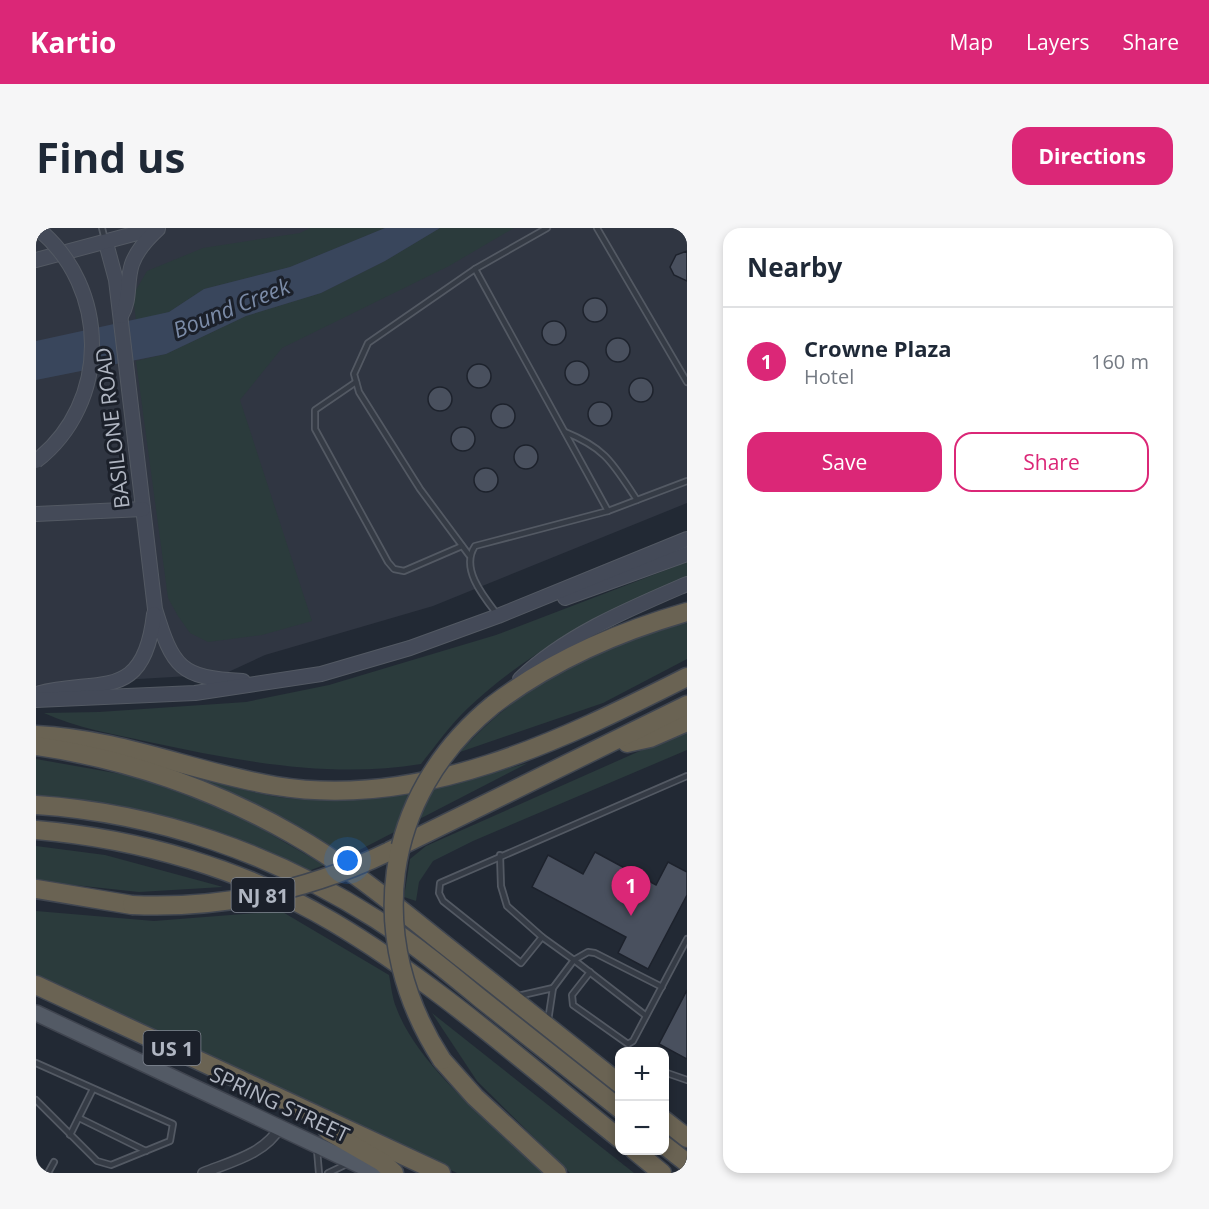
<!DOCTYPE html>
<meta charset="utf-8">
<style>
body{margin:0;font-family:"Open Sans",sans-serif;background:#f6f6f7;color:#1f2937}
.controls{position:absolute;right:18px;bottom:18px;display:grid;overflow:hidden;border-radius:12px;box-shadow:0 3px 9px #0003}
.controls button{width:54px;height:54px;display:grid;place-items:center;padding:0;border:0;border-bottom:2px solid #e0e1e3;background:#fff;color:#1f2937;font:30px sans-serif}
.you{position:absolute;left:312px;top:633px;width:21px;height:21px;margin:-15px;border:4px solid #fff;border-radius:50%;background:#1a73e8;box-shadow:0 0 0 9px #1a73e833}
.badge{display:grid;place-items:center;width:39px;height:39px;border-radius:50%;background:#db2777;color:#fff;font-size:20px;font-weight:700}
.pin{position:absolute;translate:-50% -50px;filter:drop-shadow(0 2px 3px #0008)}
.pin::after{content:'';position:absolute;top:32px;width:21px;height:18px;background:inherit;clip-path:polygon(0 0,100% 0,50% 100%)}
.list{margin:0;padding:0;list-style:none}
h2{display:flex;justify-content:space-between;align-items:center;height:78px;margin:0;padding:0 24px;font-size:26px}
h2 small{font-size:20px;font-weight:400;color:#747a83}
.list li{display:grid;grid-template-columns:39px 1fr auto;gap:18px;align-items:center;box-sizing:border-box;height:108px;padding:0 24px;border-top:2px solid #e0e1e3}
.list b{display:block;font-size:22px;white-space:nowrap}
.list p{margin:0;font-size:20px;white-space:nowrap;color:#747a83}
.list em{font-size:20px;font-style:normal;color:#747a83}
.actions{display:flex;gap:12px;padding:18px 24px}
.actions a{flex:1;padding:14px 0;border:2px solid #db2777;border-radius:18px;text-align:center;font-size:21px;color:#db2777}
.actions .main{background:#db2777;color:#fff}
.map{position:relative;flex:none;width:651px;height:945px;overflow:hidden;border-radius:18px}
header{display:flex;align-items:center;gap:36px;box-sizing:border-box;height:84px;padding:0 30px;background:#db2777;color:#fff}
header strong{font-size:28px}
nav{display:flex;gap:33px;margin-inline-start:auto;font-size:21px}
.intro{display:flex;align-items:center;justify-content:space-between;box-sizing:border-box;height:144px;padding:0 36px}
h1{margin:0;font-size:42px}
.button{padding:15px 27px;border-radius:18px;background:#db2777;color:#fff;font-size:21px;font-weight:700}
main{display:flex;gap:36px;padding:0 36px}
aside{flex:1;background:#fff;border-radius:18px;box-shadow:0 3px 9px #0003}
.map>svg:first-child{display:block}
.airport{fill:#303642}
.green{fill:#2b3b3c}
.water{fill:#39465c}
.building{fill:#49505e;stroke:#1d222c;stroke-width:1.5}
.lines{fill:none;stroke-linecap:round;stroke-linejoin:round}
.lane-casing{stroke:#535963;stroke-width:8}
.street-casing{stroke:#535963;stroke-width:12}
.secondary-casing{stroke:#535963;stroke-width:16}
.primary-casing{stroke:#3f444f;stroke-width:18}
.highway-casing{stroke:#404650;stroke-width:21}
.lane{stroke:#353b45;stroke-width:4.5}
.street{stroke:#353b45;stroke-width:9}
.secondary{stroke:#444a58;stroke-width:14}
.primary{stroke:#535a65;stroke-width:15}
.highway{stroke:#6a6353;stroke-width:18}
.secondary-bridge-casing{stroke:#535963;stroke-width:16;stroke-linecap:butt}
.highway-bridge-casing{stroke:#404650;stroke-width:21;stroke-linecap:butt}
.secondary-bridge{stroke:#444a58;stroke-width:14}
.highway-bridge{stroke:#6a6353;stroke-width:18}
.labels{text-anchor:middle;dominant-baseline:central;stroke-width:6;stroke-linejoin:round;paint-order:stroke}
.shield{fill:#1b202a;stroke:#838994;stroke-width:1.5}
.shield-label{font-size:20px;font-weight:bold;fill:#b0b6c2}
.street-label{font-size:21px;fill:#b0b6c2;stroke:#1b202a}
.water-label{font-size:22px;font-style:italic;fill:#7b8ba7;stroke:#1b202a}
</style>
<header>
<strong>Kartio</strong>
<nav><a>Map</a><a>Layers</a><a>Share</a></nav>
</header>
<div class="intro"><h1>Find us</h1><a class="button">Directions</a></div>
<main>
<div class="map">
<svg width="651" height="945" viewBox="0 0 651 945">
<rect width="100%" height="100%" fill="#222934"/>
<path class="airport" d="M0,0H651V275L397,378L229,427L188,446L0,457Z"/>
<g class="green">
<path d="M274,0H349L254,39L168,61L133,84L100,93L97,67L111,43L167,20L264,5Z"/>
<path d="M404,0H478L413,38L246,120L204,172L276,393L226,407L172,414L154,405L142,388L132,370L100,133L130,126L210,88L285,65L349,33Z"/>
<path d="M651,334V350C572,381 495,421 432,480C414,497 400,517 385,536C295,551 202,533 113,514C77,506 41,500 8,485L63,484L210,474L293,457L460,407Z"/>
<path d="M651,395V431L567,475L424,524C486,455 562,418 651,395Z"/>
<path d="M651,502V522L437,613L397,633L383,654L380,673L368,669L374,631L390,618Z"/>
<path d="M0,531L96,548L193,582L288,637L270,644L0,569Z"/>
<path d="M492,535L308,630L279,609L161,549C190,556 221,567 250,570C333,579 413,557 492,535Z"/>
<path d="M0,618L69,627L187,659L103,664L0,653Z"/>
<path d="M0,683L118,693L245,683L353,747C355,757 356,769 360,779C383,842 463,902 513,945H421L0,748Z"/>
<path d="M396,785L598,945H534L441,853Z"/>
</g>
<path class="water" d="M349,0H404L349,33L285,65L210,88L130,126L0,152V113L133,84L168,61L254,39Z"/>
<g class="building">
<path d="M651,23V53L638,47L634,39L640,27Z"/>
<circle cx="559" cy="82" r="12"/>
<circle cx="518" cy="105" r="12"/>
<circle cx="582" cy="122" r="12"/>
<circle cx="541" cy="145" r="12"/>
<circle cx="443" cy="148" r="12"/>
<circle cx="605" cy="162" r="12"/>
<circle cx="404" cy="171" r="12"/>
<circle cx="564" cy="186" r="12"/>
<circle cx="467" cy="188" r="12"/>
<circle cx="427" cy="211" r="12"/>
<circle cx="490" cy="229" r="12"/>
<circle cx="450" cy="252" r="12"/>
<path d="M559,624L620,657L632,634L651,644V667L612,741L582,725L590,709L496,659L512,627L547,646Z"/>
<path d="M651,762V831L623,816Z"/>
</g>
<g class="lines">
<defs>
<g id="lane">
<path d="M66,0L69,12"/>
<path d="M561,0L651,154"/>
<path d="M439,41L511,0"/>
<path d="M320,154L279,182V201L352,334L358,341L368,343L426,318"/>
<path d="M529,204C571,221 577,236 601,272"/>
<path d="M433,327L384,261L323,164L318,146L332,115L439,41L572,283"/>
<path d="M461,386C447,368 424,340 439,318L572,283L651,253"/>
<path d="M464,627L465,658L471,678L506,709"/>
<path d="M554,744L536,767L537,777L592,816L597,813L651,711"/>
<path d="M517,760L538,732L506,709L485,735L407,673L403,665L404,655L651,548"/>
<path d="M482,768L517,760L512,793"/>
<path d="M609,787L538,732L552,724L559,725L626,759"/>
<path d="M0,835L137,896L134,913L75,937L61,933L0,872"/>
<path d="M628,844L651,852"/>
<path d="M43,890L110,923"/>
<path d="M34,907L57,861"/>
<path d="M281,922L283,945"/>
<path d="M12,945L18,934"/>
<path d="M292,945L311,936"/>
</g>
<path id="street" d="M167,945C194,934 229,926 244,899"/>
<g id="secondary">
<path d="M70,15L80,52L119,381C137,440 144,450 207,453"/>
<path d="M0,32L120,0"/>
<path d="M85,88C95,72 90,54 96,36C101,22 111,11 122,1"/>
<path d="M0,286L107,281"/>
<path d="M529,370L651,326"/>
<path d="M484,451C530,407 593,381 651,356"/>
<path d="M0,466C63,449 108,476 118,386"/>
<path d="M0,472L159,465L285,446L374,420L462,388L651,311"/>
</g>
<path id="primary" d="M0,785L340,945"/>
<g id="highway">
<path d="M457,477C515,433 581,404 651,384"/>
<path d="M0,507C86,511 157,544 240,558C385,582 526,512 651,449"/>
<path d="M591,515L614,510L651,494"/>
<path d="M0,518C90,531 177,561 256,606C311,637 360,678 410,718C468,764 526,810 584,856"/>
<path d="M0,577C122,585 238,626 340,691C377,715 411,743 445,771C491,807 537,844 584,881"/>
<path d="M0,602C104,611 208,641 297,694C400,755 491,837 584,911"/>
<path d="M354,623L651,477"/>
<path d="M0,661L96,677"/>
<path d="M0,757L405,945"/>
<path d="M406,832L439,869L521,945"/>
<path d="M628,892L651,910"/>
<path d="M292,903L346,934L358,945"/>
<path d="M628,917L651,935"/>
<path d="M598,922L626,945"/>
</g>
</defs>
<use href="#lane" class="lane-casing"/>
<use href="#street" class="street-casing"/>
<use href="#secondary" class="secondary-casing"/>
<use href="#primary" class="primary-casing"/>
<use href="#highway" class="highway-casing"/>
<use href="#lane" class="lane"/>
<use href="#street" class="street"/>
<use href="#secondary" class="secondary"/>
<use href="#primary" class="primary"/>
<use href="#highway" class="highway"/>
<defs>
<path id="secondary-bridge" d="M0,233C75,175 74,59 1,0"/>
<g id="highway-bridge">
<path d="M96,677C185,681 271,663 352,624"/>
<path d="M406,832C328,712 344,569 457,477"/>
</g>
</defs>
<use href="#secondary-bridge" class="secondary-bridge-casing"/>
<use href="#highway-bridge" class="highway-bridge-casing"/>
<use href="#secondary-bridge" class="secondary-bridge"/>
<use href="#highway-bridge" class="highway-bridge"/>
</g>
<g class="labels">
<g class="shield">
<rect x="195.5" y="650" width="63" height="34" rx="4.5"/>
<rect x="107.5" y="803" width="57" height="34" rx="4.5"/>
</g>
<g class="shield-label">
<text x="227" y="667">NJ 81</text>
<text x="136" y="820">US 1</text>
</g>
<g class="street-label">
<text transform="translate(76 200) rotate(-97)">BASILONE ROAD</text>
<text transform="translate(244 876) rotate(25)">SPRING STREET</text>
</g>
<g class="water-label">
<text transform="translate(195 79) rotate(-22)">Bound Creek</text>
</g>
</g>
</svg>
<div class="controls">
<button>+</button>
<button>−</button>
</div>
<div class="you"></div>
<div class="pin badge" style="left:595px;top:688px">1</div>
</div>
<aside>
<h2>Nearby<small></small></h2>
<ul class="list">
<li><span class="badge">1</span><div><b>Crowne Plaza</b><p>Hotel</p></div><em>160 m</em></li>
</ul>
<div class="actions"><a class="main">Save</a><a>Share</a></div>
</aside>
</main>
